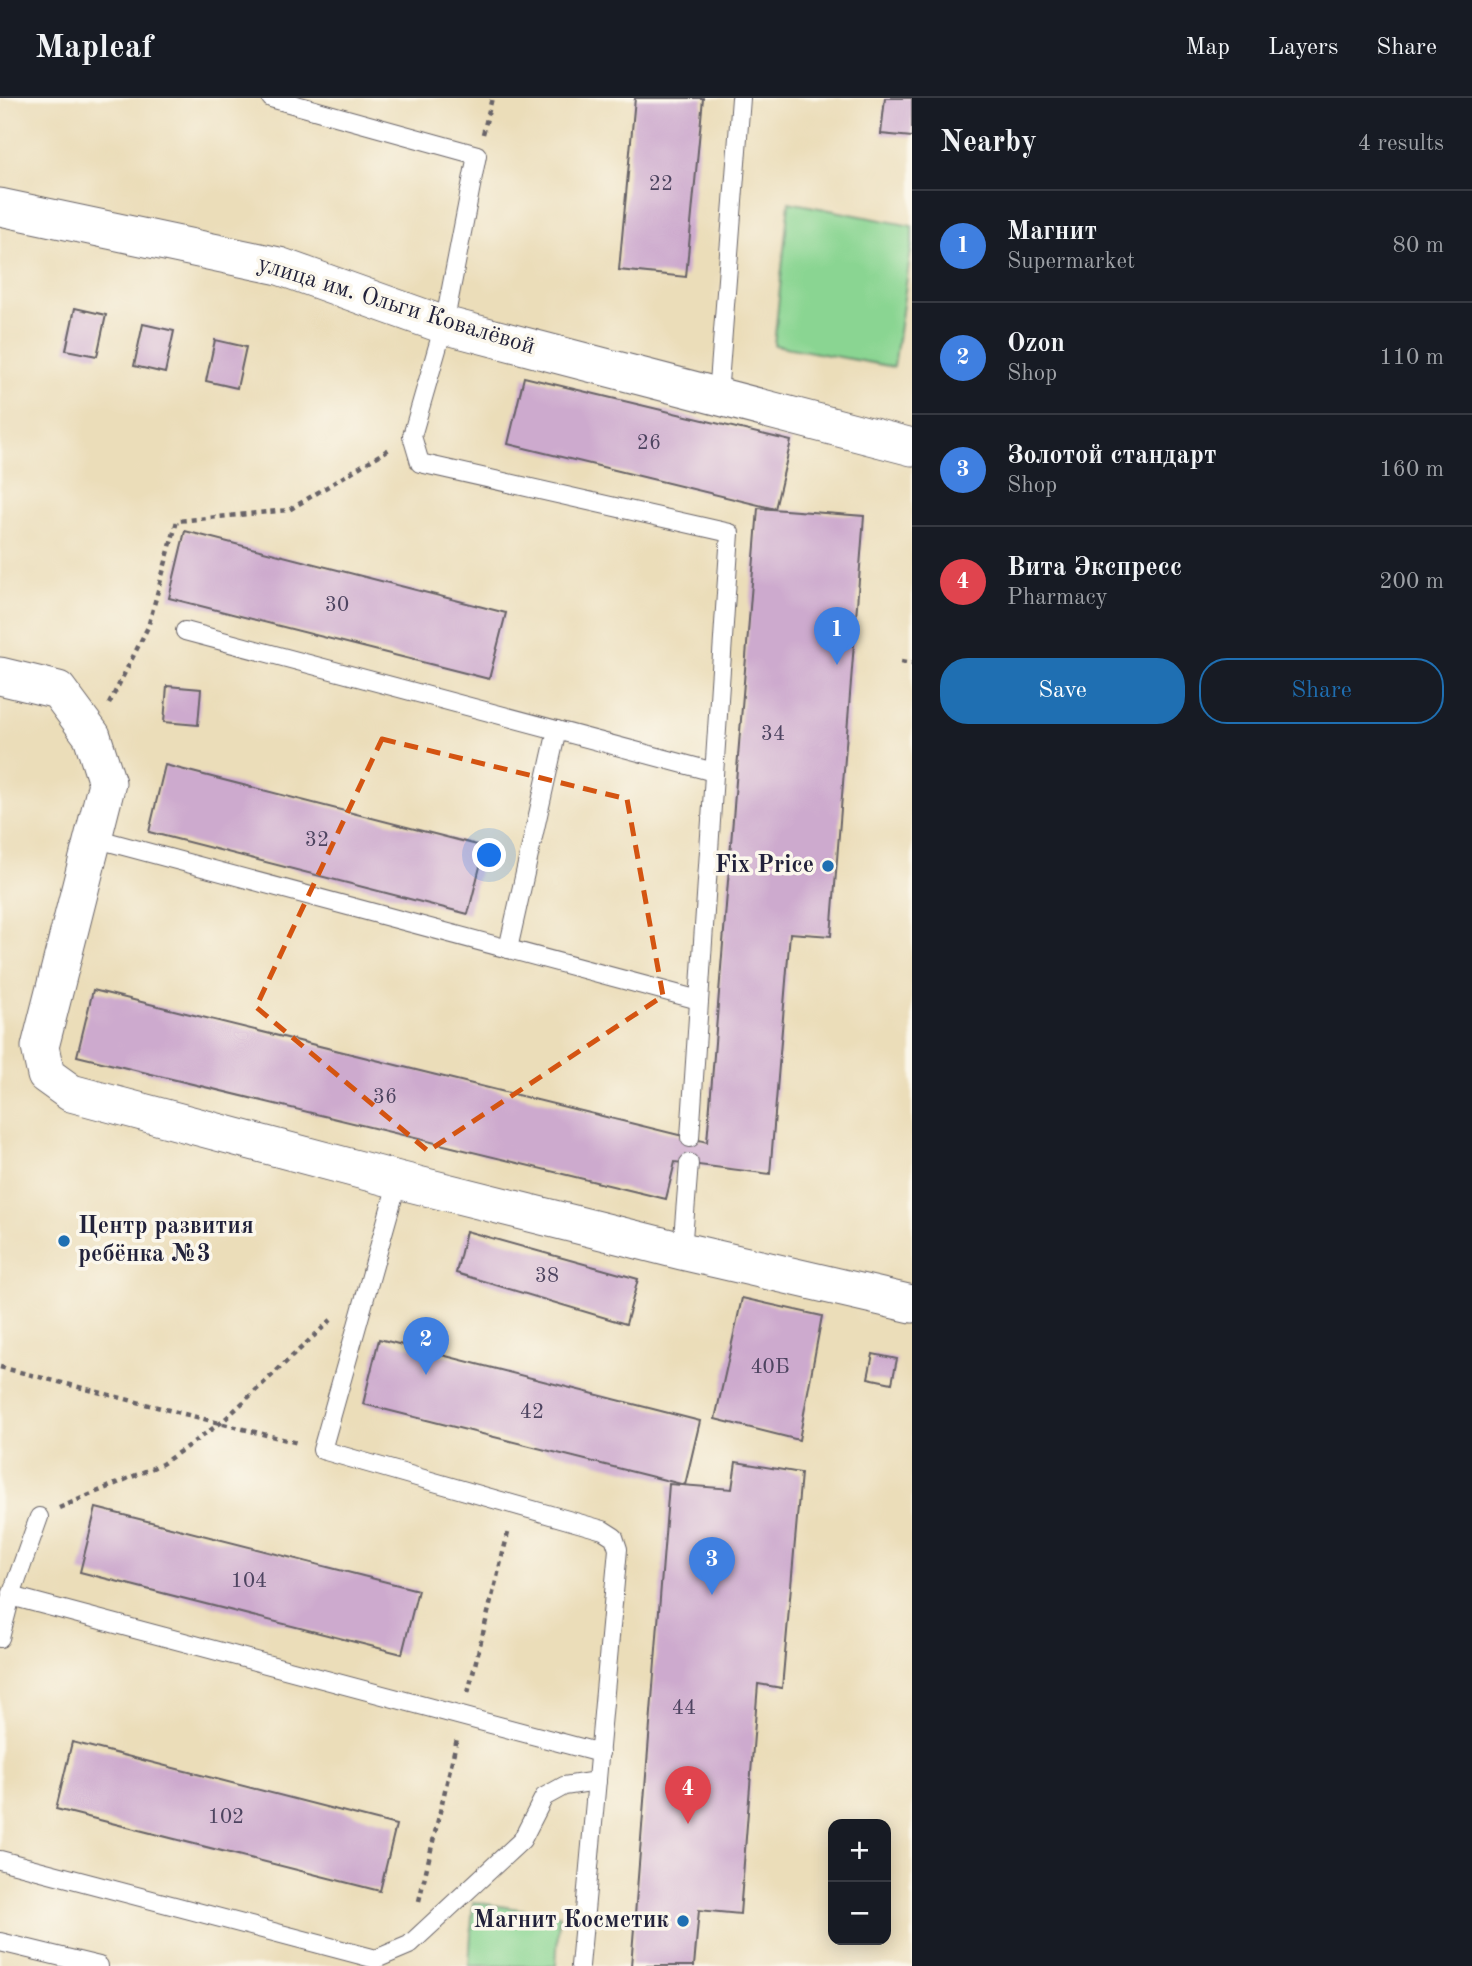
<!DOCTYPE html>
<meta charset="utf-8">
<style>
body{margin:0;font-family:"Old Standard TT",serif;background:#20242c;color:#f1f3f6}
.controls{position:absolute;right:21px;bottom:21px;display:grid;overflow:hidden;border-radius:14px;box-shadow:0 4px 18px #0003}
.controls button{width:63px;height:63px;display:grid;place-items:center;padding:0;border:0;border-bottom:2px solid #363941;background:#171b24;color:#f1f3f6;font:35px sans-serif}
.you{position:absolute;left:490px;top:758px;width:24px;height:24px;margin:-18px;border:5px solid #fff;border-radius:50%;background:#1a73e8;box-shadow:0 0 0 10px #1a73e833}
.badge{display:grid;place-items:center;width:46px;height:46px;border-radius:50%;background:#1f6fb2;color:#fff;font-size:23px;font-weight:700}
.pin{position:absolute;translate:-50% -58px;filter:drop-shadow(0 2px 4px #0008)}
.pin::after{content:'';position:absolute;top:37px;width:24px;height:21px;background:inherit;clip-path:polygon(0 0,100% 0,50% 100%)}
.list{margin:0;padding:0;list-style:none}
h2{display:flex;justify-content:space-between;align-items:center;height:91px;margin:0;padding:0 28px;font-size:30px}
h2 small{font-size:23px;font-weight:400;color:#9ea1a6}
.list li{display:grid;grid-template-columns:46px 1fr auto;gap:21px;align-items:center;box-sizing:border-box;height:112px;padding:0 28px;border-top:2px solid #363941}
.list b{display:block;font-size:26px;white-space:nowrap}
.list p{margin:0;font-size:23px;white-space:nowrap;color:#9ea1a6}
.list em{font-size:23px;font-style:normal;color:#9ea1a6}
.actions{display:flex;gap:14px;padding:21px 28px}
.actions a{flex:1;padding:16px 0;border:2px solid #1f6fb2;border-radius:28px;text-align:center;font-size:24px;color:#1f6fb2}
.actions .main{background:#1f6fb2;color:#fff}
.map{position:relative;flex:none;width:912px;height:1868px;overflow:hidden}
header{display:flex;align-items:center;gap:42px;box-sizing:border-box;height:98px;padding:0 35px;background:#171b24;border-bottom:2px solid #363941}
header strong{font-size:33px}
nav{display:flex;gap:38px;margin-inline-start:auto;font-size:24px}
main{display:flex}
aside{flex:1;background:#171b24}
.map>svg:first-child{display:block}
.green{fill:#8ad592;stroke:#567c66;stroke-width:2}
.building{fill:#cdaace}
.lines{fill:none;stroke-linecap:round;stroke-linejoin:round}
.service-casing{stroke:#686367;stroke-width:20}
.minor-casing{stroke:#686367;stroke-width:39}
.path{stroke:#686367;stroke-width:4.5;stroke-dasharray:5 5;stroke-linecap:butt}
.service{stroke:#fff;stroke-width:18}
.minor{stroke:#fff;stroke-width:37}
.marked{fill:none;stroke:#d45411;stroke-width:5;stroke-dasharray:14 9;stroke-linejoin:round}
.poi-dot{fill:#1f6fb2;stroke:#fbf7ec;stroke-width:2.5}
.labels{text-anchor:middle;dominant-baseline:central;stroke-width:7;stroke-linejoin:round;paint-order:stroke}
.number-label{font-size:21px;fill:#4d4460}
.street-label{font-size:24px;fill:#22223b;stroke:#fbf7ec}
.poi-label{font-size:24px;font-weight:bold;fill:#22223b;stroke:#fbf7ec;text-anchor:end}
</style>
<header>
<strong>Mapleaf</strong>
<nav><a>Map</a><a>Layers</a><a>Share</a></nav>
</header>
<main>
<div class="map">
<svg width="912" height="1868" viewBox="0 0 912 1868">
<rect width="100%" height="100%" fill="#fbf7ec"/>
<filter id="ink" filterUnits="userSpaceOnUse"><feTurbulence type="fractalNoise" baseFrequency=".0143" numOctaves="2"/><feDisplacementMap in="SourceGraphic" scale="14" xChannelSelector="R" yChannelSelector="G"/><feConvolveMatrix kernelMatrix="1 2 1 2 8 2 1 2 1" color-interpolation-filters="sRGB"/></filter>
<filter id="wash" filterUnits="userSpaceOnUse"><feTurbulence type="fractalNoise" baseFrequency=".00686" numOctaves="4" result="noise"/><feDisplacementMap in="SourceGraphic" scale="28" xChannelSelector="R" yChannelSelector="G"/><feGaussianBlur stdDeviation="1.57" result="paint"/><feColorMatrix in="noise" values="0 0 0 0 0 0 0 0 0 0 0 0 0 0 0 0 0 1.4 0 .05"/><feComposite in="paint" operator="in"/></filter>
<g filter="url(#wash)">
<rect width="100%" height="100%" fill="#ebddb9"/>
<g class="green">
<path d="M789,104L912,128V145L894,269L774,247Z"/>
<path d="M473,1804L559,1817L556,1868H469Z"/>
</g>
<g id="blocks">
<g class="building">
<path d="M635,0H703L686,179L619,172Z"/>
<path d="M885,0H912V39L881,36Z"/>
<path d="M75,210L106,217L97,258L66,252Z"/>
<path d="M143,226L174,233L165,275L134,268Z"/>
<path d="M215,242L246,249L237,290L206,283Z"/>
<path d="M524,279L791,343L775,411L508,346Z"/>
<path d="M758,410L864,418L831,838L790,835L770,1076L675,1064L666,1101L77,958L93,892L707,1044Z"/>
<path d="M185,433L506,515L489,581L169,500Z"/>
<path d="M167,588L201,591L198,627L164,624Z"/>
<path d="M165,667L485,749L468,816L149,734Z"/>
<path d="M466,1133L638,1181L626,1226L456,1175Z"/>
<path d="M742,1200L822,1218L799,1342L715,1321Z"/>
<path d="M379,1241L700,1323L685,1387L363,1306Z"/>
<path d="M873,1256L897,1261L892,1285L868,1280Z"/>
<path d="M736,1364L801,1375L782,1590L758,1586L740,1816L699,1812L694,1868H631L669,1386L732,1391Z"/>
<path d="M96,1410L418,1492L402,1556L80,1474Z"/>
<path d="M72,1644L396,1727L380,1793L56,1711Z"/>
</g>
</g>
</g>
<g filter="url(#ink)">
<use href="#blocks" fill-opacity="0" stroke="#686367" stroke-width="2"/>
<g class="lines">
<defs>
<g id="service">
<path d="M271,0L477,57L444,227L412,338L420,365L730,435L690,1040"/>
<path d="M718,298L741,0"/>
<path d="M185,533L714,674"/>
<path d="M94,740L699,902"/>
<path d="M508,851L557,632"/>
<path d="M398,1082L322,1352L603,1432L614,1439L618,1451L580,1868"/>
<path d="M682,1153L689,1065"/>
<path d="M11,1498L600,1655"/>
<path d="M0,1540L11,1498L39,1419"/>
<path d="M0,1762L376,1861L409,1847L522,1742L544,1699L564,1688L597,1683"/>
<path d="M0,1844L99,1868"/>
</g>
<g id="minor">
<path d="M0,109L279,168L444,227L912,349"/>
<path d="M0,578L58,592L92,638L107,685L40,949L46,977L71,995L398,1082L682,1153L912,1206"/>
</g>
</defs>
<use href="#service" class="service-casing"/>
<use href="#minor" class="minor-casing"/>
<g class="path">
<path d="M483,36L492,0"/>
<path d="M901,564L912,566"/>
<path d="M109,606L148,529L177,423L289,412L391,350"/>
<path d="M0,1269L298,1345"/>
<path d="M59,1410L162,1366L222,1324L331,1222"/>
<path d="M468,1595L509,1431"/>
<path d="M419,1803L457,1641"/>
</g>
<use href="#service" class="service"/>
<use href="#minor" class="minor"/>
</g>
</g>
<path class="marked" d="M382,641L627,701L663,898L428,1053L256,909Z"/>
<g class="poi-dot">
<circle cx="828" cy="768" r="7"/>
<circle cx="64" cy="1143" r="7"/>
<circle cx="683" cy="1823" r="7"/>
</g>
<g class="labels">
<g class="number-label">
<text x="661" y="86">22</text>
<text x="649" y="345">26</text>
<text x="337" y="507">30</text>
<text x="773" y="636">34</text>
<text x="317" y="742">32</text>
<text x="385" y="999">36</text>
<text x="547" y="1178">38</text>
<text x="770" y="1269">40Б</text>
<text x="532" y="1314">42</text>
<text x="249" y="1483">104</text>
<text x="684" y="1610">44</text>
<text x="226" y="1719">102</text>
</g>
<g class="street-label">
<text transform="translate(396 208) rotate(17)">улица им. Ольги Ковалёвой</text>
</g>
<g class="poi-label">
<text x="814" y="768">Fix Price</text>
<text x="78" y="1129" text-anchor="start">Центр развития<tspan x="78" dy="28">ребёнка №3</tspan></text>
<text x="669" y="1823">Магнит Косметик</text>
</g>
</g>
</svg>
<div class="controls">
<button>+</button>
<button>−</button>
</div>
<div class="you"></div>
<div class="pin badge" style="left:837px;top:567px;background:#3f7fe0">1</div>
<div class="pin badge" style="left:426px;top:1277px;background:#3f7fe0">2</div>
<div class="pin badge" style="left:712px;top:1497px;background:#3f7fe0">3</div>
<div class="pin badge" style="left:688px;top:1726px;background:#e0444e">4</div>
</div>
<aside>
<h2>Nearby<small>4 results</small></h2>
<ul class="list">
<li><span class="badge" style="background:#3f7fe0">1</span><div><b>Магнит</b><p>Supermarket</p></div><em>80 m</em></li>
<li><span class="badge" style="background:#3f7fe0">2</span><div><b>Ozon</b><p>Shop</p></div><em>110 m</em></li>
<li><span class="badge" style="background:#3f7fe0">3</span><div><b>Золотой стандарт</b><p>Shop</p></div><em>160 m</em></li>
<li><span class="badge" style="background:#e0444e">4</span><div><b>Вита Экспресс</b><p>Pharmacy</p></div><em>200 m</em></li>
</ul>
<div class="actions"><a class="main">Save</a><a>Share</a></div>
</aside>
</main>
